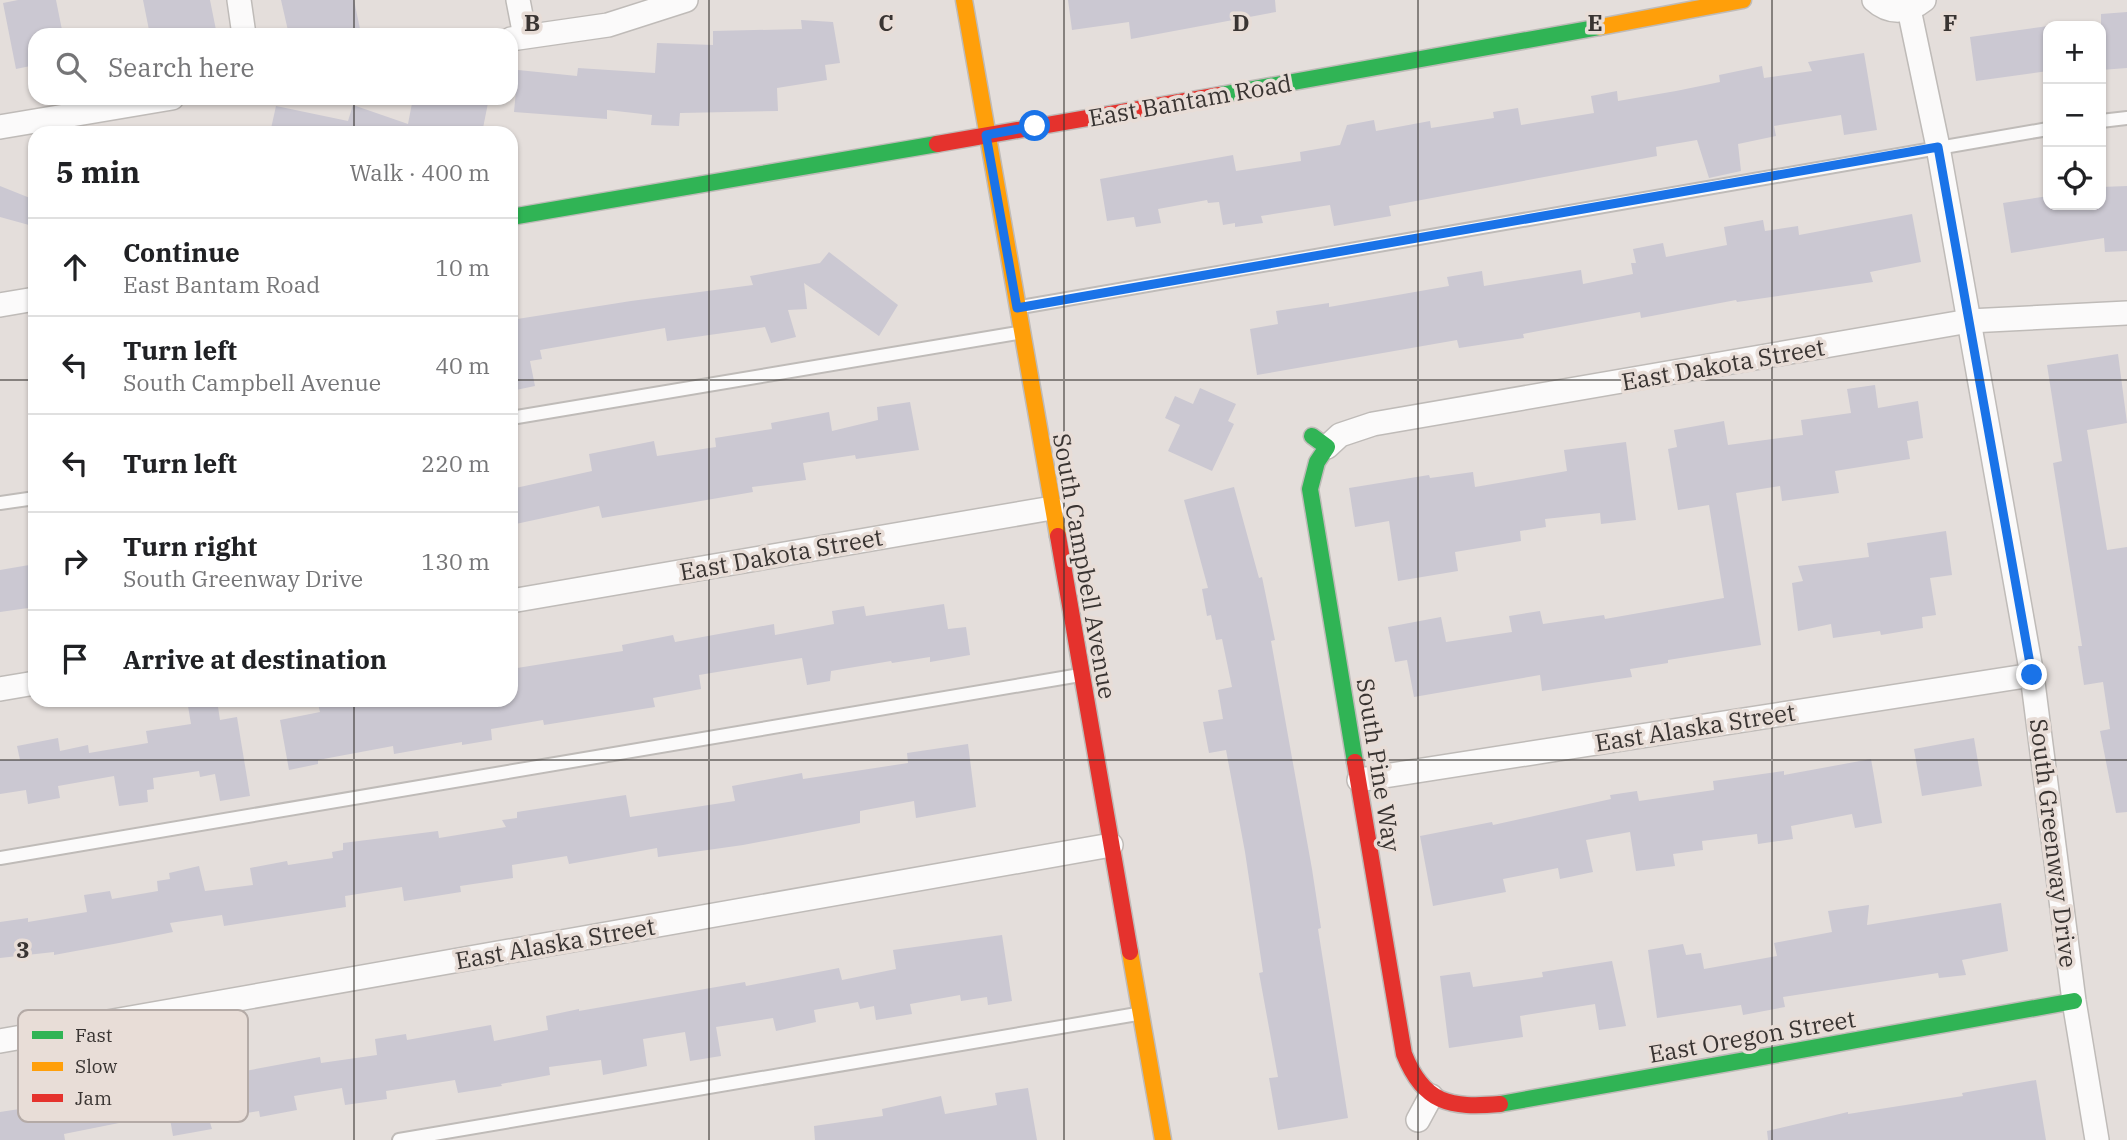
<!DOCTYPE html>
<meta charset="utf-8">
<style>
body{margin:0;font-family:"IBM Plex Serif",serif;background:#f2f2f2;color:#202124}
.controls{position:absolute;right:21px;top:21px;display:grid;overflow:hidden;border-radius:14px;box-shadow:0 2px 5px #0004}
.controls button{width:63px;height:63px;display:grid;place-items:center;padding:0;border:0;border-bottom:2px solid #e0e0e0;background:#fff;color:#202124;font:35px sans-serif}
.stop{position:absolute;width:21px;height:21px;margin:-16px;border:5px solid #1a73e8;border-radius:50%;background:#fff}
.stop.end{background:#1a73e8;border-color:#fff;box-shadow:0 2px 7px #0008}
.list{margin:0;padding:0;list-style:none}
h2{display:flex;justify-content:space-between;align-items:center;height:91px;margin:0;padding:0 28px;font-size:30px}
h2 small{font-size:23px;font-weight:400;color:#757577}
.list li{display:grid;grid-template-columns:46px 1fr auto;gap:21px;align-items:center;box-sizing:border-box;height:98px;padding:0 28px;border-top:2px solid #e0e0e0}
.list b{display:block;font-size:26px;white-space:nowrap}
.list p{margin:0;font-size:23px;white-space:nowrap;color:#757577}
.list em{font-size:23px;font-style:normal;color:#757577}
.icon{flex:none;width:38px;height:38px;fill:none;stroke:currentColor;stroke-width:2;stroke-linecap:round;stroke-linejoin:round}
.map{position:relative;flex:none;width:2127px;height:1140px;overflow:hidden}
.search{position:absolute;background:#fff;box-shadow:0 2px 5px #0004;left:28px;top:28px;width:490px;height:77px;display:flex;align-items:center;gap:18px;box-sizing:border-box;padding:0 24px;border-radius:21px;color:#757577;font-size:26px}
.panel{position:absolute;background:#fff;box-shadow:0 2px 5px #0004;left:28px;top:126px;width:490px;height:581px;border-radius:21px}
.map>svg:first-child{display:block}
.building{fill:#cbc8d2}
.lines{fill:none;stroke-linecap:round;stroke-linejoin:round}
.lane-casing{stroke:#bfbbb8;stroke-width:16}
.street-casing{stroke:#bfbbb8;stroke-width:26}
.fast-casing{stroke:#bfbbb8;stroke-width:19}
.slow-casing{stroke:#bfbbb8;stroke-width:19}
.jam-casing{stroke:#bfbbb8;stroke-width:19}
.lane{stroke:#fbfafa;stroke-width:12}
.street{stroke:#fbfafa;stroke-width:23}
.fast{stroke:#30b455;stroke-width:16}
.slow{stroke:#ff9f0a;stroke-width:16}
.jam{stroke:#e5322d;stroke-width:16}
.route{stroke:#1a73e8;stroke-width:9}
.grid{fill:none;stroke:#393432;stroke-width:2;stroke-opacity:0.55}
.labels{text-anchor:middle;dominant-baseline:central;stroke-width:7;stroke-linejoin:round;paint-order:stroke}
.street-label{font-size:24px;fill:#393432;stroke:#e8ddd7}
.key{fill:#e8ddd7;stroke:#b4aaa6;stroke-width:2}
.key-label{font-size:19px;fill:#393432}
.grid-label{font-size:23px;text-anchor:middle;font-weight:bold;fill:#393432;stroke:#e8ddd7;stroke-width:7;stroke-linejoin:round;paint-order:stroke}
</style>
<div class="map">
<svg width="2127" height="1140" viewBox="0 0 2127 1140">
<rect width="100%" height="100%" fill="#e4dedb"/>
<g class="building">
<path d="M18,0H56L63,35H35V65L16,69L3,3Z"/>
<path d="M143,0H210L217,35H150Z"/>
<path d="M281,0H354L360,29L319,35H289Z"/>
<path d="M1068,0H1275L1276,12L1131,39L1129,22L1072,30Z"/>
<path d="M2127,12V68L2101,70V14Z"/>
<path d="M801,20L833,22L840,63L825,65L827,80L777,88L778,111L680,113L679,126L651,125L652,115L607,110V119L514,112L518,70L577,76L578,68L655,73L657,43L713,45V31L802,29Z"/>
<path d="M2048,26V71L1976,81L1970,37Z"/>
<path d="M1864,53L1877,130L1844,135L1841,115L1774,126L1776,136L1738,144L1741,171L1709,178L1697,140L1656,147L1657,156L1389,206L1391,216L1334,226L1330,205L1261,216L1263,223L1235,227V223L1223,225L1219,202L1208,203L1207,200L1158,209L1161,223L1136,227L1134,217L1107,221L1100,179L1233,155L1236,171L1301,161L1300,152L1340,145L1347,125L1374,120L1376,131L1430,121L1431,128L1494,118L1493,112L1518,108L1521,125L1594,113L1591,96L1617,91L1618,101L1676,91L1720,82L1719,75L1762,66L1764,78L1812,71L1808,62Z"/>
<path d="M413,98H489L482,133H270L276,106L348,121L353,105L408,124Z"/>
<path d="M0,186L35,200V209L29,225L0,217Z"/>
<path d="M2127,186V251L2105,252L2104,238L2011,253L2003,203L2048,196V205H2101V187Z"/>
<path d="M1912,214L1921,262L1870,272L1873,282L1737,302L1736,300L1641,318L1640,312L1523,334L1524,338L1459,348L1457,340L1257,375L1250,329L1278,324L1276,311L1329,303V307L1449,286L1447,277L1482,271L1484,286L1581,270L1583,284L1633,274L1631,263H1636L1633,249L1663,243L1666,257L1727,245L1724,227L1763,220L1765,231L1798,226L1799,235Z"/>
<path d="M829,252L898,305L879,336L804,283L807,309L788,310L796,337L771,343L765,327L667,341L665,328L540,350L542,359L530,361L535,386L511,391V320L631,301L753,285L750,276L820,263Z"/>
<path d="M2118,354L2127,423L2087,430L2107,550L2127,547V812L2116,813L2100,731L2110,729L2103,682L2084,685L2078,646H2082L2053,463L2062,461L2047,365Z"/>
<path d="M1875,385L1878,408L1918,401L1923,438L1907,441L1910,459L1835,471L1839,493L1782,501L1780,486L1736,493L1761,645L1668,660V663L1630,669L1632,677L1592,683L1542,691L1540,675L1414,697L1407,660L1395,662L1388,627L1441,617L1446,642L1512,632L1509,616L1540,611L1543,624L1604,615L1605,619L1724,598L1709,505L1678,510L1668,449L1677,447L1674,430L1724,421L1728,445L1803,435L1801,420L1851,413L1847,389Z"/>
<path d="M1200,388L1236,404L1228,421L1234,424L1212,471L1168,451L1180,425L1165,418L1175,396L1193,404Z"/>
<path d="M910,402L919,450L856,459L855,455L803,463L806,480L752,487L753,492L602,518L599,506L511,525V489L592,471L589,454L654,441L657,456L716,447L715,438L772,429L771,423L829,412L832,431L878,420L877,407Z"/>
<path d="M1626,442L1636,520L1601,524L1600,513L1545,519L1546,527L1520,531L1521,541L1455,552L1458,571L1398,581L1389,521L1355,527L1349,488L1429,475L1430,478L1473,472L1475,487L1567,471L1564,450Z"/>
<path d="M1234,487L1259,578L1262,577L1275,640L1271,641L1312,869L1321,928L1318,929L1348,1118L1278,1130L1269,1078L1278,1077L1259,973L1263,972L1245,852L1226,750L1209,753L1203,722L1223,719L1218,690L1232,687L1222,639L1216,640L1211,615L1207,616L1202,589L1208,588L1184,500Z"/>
<path d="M1946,531L1952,575L1930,578L1936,615L1922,617L1923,628L1881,635L1880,631L1833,638L1831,624L1798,631L1792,583L1803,581L1798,566L1869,557L1867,543Z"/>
<path d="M35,564V607L0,612V570Z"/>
<path d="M944,604L948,629L966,627L970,655L930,662V657L892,663L891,661L831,671L830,681L807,685L802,658L699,675L701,689L653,698L655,707L544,725L543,720L491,729L492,740L462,745V742L394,754L393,746L318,760V764L289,770L280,720L320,712L317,700H511V669L623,651L622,645L673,635L675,642L774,624L775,635L834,624L832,611L864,606L866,616Z"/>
<path d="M187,700H217L220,720L237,717L250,796L220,801L215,774L200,777L199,771L153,778L154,789L147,790L148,802L119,806L114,776L58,786L60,798L28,804L26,790L0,794V760H20L17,746L58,738L60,751L88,745L89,753L148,743L146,731L191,724Z"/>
<path d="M1974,738L1982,786L1922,796L1914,749Z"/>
<path d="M968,744L976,807L916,818L914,801L860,811V823L743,845L658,857L657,848L569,864L567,856L512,865L513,878L460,886L461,892L404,901L402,887L345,896L346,907L224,926L222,915L170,923L173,932L119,943L54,955V952L0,958V922L28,918V922L87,912L84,895L110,891L112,899L158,891L157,881L170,879L169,873L199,866L205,891L253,885L250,868L287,861L288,865L333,858L332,852L343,850V843L438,831L439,838L506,827L502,820L517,818V812L626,795L630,817L735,801L732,786L802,773L803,779L908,763L907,753Z"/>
<path d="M1871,759L1882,823L1855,828L1852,814L1791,826L1793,839L1758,844L1757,834L1702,841L1703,850L1673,854L1675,866L1636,871L1630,832L1586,840L1593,872L1560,879L1558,868L1503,879L1506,892L1433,906L1420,836L1492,822L1493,825L1611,799L1610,795L1637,791L1639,801L1714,790L1713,781L1784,771V775Z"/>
<path d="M2001,903L2008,951L1962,960L1966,975L1939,978L1938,973L1783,997L1785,1007L1743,1015L1741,1005L1657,1018L1648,950L1683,944L1686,955L1701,953L1704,969L1777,956L1774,943L1832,932L1828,911L1869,905L1867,925Z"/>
<path d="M1002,935L1012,1001L988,1005L987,997L961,1001L960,995L910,1004L912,1014L876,1020L874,1006L860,1009L858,1002L814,1010L816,1022L776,1031L773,1018L716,1027L721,1056L690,1061L685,1032L643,1039L647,1066L603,1075L601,1060L549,1067L550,1075L501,1084L502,1086L458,1093L455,1080L386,1091L387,1099L345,1105L342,1088L294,1096L297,1110L260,1117L259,1111L209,1119L212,1129L173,1136L169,1113L64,1134L65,1140H0V1112L78,1100V1098L145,1086L146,1093L203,1082L201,1072L233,1066L234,1073L320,1057L321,1063L377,1055L375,1039L406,1034L407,1040L491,1025L494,1041L548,1030L546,1016L579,1009V1011L745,982L746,986L839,968L842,980L896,969L893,950Z"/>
<path d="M1612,961L1626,1026L1599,1030L1595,1004L1520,1016L1523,1037L1449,1048L1440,976L1470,972L1473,987L1543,977L1542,972Z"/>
<path d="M2036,1080L2046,1140H1768L1767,1131L1848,1112V1114L1963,1096L1962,1093Z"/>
<path d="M1028,1088L1037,1140H815L814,1126L883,1116L882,1109L941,1096L945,1114L997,1105L995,1093Z"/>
</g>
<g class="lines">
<defs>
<g id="lane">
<path d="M2101,121L2127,118"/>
<path d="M1021,307L2048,129"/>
<path d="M511,418L1018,333"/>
<path d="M0,503L35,498"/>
<path d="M0,858L1080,675"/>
<path d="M399,1140L1137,1014"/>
</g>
<g id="street">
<path d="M239,0L244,35"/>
<path d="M518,0L525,36"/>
<path d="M1874,0C1889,14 1908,13 1924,0"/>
<path d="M1909,9L1938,147L2032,675L2074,1001L2097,1140"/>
<path d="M511,39L608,25L686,0"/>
<path d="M0,127L172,98"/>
<path d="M0,305L35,299"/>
<path d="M1327,447L1340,435L1373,424L1969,321L2127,313"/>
<path d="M511,601L1052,508"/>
<path d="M0,689L35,683"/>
<path d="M1359,780L2032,675"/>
<path d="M0,1041L1111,845"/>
<path d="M1418,1120L1431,1096"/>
</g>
<g id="fast">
<path d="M1220,95L1600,27"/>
<path d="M511,217L937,144"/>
<path d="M1312,436L1327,447L1317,462L1310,489L1355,762"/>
<path d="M1500,1104L2074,1001"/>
</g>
<g id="slow">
<path d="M964,0L1058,536"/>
<path d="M1600,27L1743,0"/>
<path d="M1130,952L1163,1140"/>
</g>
<g id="jam">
<path d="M937,144L1220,95"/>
<path d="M1058,536L1130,952"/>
<path d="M1355,762L1404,1054C1424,1104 1450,1108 1500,1104"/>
</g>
</defs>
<use href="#lane" class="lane-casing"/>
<use href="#street" class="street-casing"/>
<use href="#fast" class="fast-casing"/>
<use href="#slow" class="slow-casing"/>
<use href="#jam" class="jam-casing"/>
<use href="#lane" class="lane"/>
<use href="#street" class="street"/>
<use href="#fast" class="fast"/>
<use href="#slow" class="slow"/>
<use href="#jam" class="jam"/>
</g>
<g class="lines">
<path class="route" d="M1035,126L986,135L1017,308L1938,147L2032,675"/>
</g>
<path class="grid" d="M354,0V35M709,0V1140M1064,0V1140M1418,0V1140M1772,0V1140M354,98V133M0,380H35M511,380H2127M354,700V1140M0,760H2127"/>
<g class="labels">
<g class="street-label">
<text transform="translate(1190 100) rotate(-10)">East Bantam Road</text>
<text transform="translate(1723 364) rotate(-10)">East Dakota Street</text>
<text transform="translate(781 554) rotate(-10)">East Dakota Street</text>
<text transform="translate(1085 566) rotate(80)">South Campbell Avenue</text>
<text transform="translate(1695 727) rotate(-9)">East Alaska Street</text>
<text transform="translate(1379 765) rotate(81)">South Pine Way</text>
<text transform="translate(2054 843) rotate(83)">South Greenway Drive</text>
<text transform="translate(555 943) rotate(-10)">East Alaska Street</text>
<text transform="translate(1752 1036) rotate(-10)">East Oregon Street</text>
</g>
</g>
<rect x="18" y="1010" width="230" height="112" rx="10" class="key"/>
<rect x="32" y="1031" width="31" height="8" fill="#30b455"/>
<rect x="32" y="1062" width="31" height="9" fill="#ff9f0a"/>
<rect x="32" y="1094" width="31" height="8" fill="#e5322d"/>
<g class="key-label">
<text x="75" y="1042">Fast</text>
<text x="75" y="1073">Slow</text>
<text x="75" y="1105">Jam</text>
</g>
<g class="grid-label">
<text x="532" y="31">B</text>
<text x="886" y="31">C</text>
<text x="1241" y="31">D</text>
<text x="1595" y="31">E</text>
<text x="1950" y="31">F</text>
<text x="23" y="958">3</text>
</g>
</svg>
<div class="controls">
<button>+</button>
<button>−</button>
<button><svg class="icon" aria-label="locate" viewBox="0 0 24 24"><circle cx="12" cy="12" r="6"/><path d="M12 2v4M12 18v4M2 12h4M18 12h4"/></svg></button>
</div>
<div class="stop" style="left:1035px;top:126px"></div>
<div class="stop end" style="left:2032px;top:675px"></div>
<div class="search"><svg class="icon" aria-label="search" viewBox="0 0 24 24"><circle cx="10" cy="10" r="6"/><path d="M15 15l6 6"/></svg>Search here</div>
<section class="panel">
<h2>5 min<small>Walk · 400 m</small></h2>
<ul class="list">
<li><svg class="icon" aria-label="ahead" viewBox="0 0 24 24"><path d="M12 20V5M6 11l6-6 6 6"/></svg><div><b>Continue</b><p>East Bantam Road</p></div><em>10 m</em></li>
<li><svg class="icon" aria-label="left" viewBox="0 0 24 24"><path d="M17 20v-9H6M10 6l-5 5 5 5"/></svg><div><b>Turn left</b><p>South Campbell Avenue</p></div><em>40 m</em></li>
<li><svg class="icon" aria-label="left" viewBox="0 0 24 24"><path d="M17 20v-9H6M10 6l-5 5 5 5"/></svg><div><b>Turn left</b></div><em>220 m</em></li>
<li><svg class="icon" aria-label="right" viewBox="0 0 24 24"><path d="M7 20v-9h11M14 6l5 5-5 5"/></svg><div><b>Turn right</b><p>South Greenway Drive</p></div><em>130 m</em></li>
<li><svg class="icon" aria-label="arrive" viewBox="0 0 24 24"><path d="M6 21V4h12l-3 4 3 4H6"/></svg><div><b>Arrive at destination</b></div></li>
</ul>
</section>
</div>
